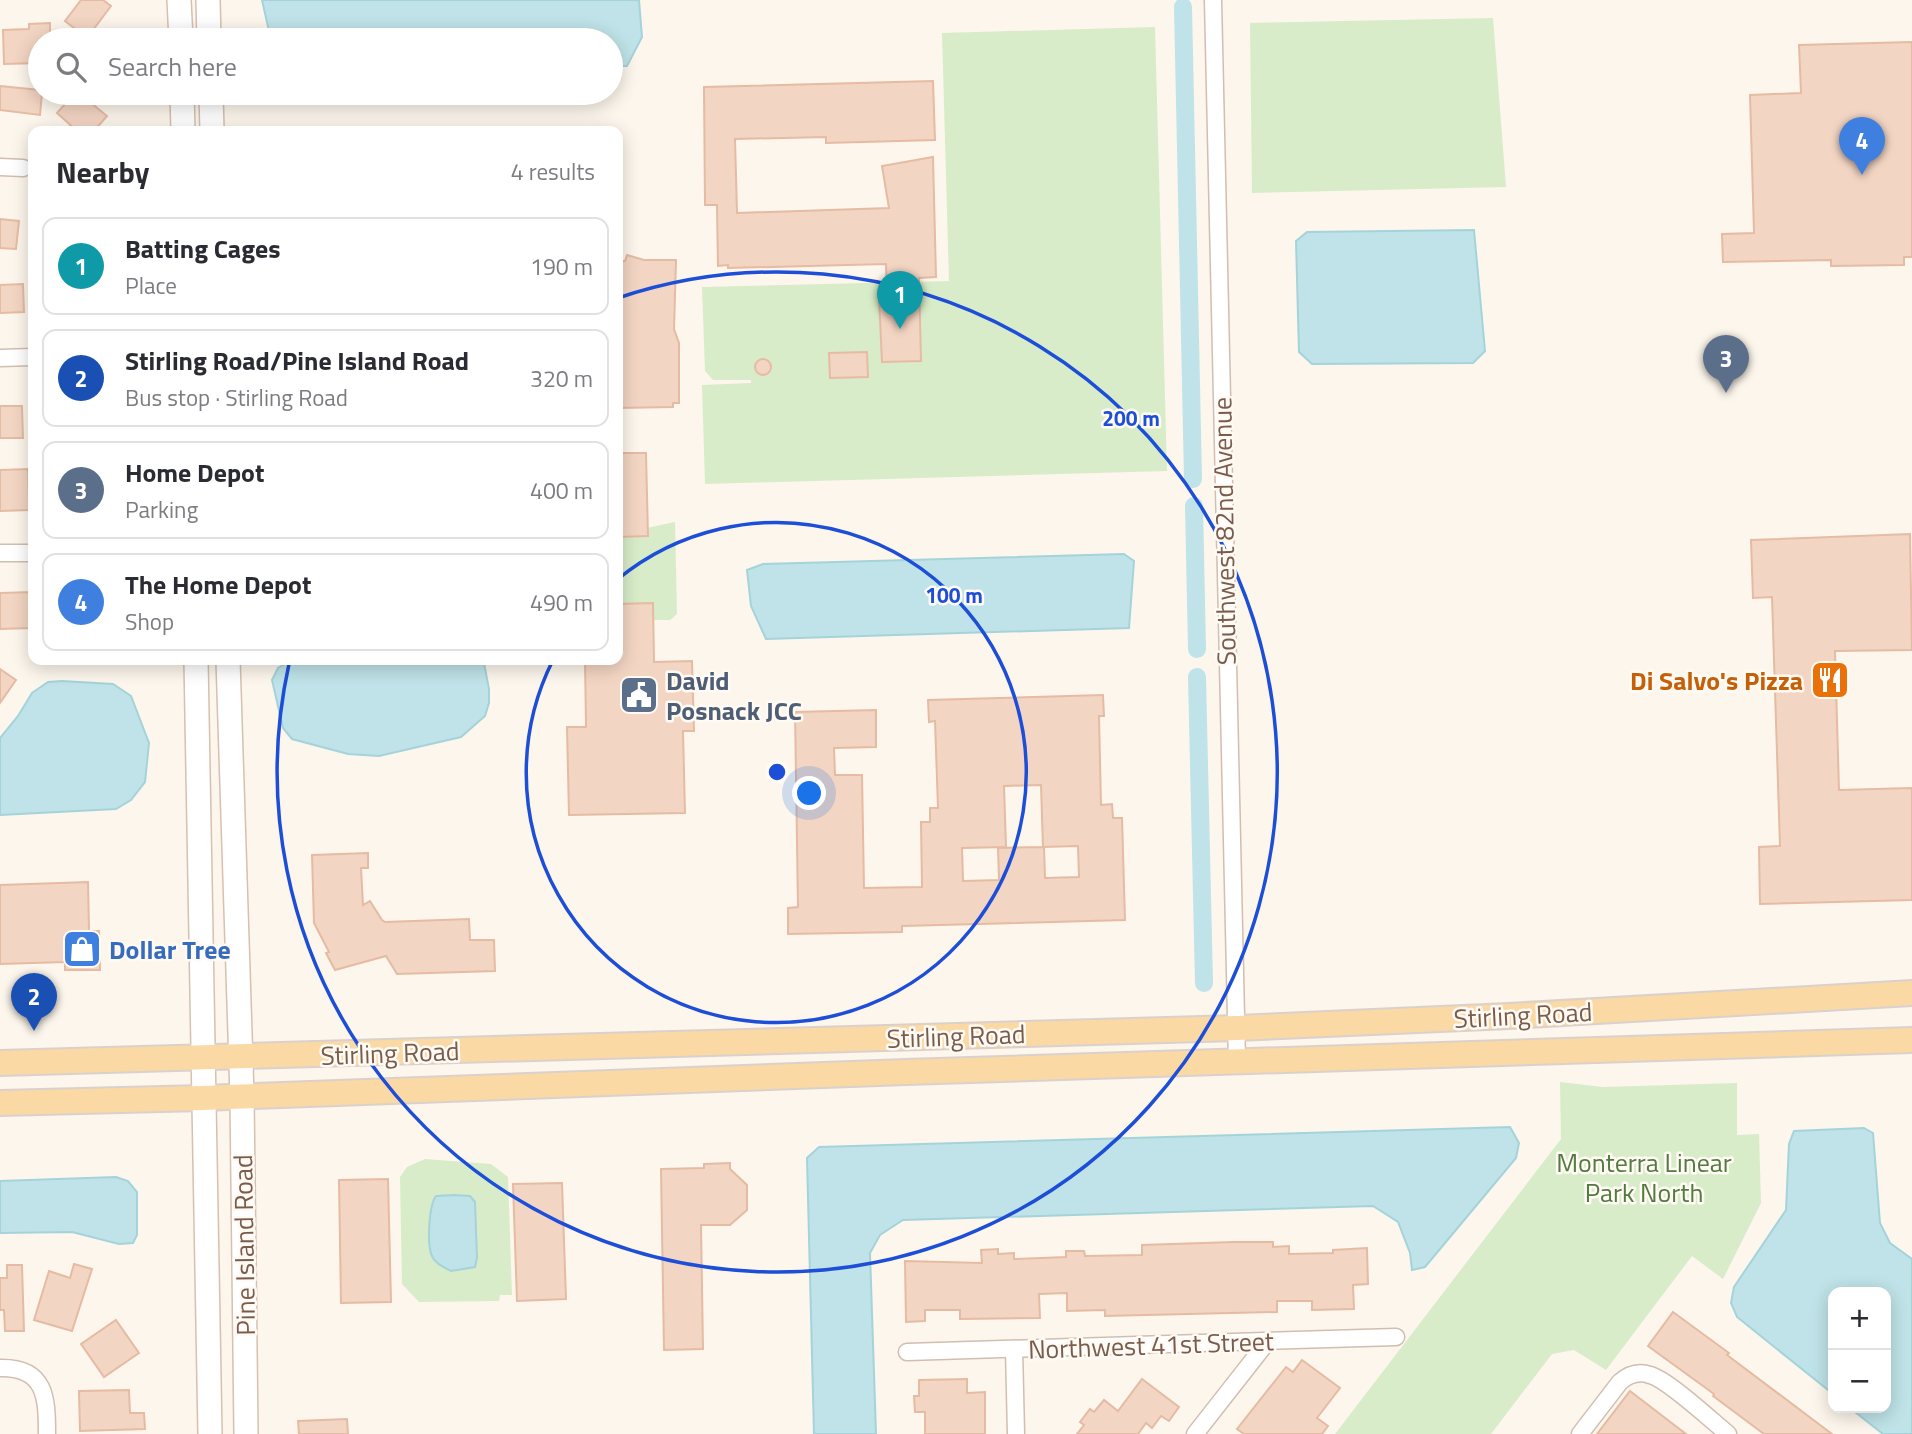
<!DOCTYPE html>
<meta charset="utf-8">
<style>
body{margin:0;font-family:"Titillium Web",sans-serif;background:#f7f7f7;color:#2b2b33}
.controls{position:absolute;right:21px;bottom:21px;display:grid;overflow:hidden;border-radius:14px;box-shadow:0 4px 18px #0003}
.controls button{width:63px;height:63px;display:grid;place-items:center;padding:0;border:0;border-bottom:2px solid #e1e1e2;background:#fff;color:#2b2b33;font:35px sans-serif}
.you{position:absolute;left:810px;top:794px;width:24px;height:24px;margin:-18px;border:5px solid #fff;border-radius:50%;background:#1a73e8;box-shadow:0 0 0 10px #1a73e833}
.badge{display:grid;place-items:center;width:46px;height:46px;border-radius:50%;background:#e76f51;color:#fff;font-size:23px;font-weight:700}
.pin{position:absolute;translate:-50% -58px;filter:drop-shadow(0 2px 4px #0008)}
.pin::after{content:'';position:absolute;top:37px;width:24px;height:21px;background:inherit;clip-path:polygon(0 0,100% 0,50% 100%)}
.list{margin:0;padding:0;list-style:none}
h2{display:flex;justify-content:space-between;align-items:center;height:91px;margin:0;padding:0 28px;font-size:30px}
h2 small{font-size:23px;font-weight:400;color:#7c7c81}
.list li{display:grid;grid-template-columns:46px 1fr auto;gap:21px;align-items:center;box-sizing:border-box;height:98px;margin:0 14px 14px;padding:0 14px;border:2px solid #e1e1e2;border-radius:14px}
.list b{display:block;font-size:26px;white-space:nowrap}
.list p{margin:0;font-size:23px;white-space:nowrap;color:#7c7c81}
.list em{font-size:23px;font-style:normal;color:#7c7c81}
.icon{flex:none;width:38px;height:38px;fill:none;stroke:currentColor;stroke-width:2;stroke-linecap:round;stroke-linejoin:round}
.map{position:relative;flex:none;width:1912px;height:1434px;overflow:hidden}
.search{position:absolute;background:#fff;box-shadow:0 4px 18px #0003;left:28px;top:28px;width:595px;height:77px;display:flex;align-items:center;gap:18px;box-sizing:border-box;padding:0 24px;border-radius:38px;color:#7c7c81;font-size:26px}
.panel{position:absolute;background:#fff;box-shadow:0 4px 18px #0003;left:28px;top:126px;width:595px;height:539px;border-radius:14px}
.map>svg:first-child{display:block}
.green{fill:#d8ecc9}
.water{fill:#bfe3e8;stroke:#a5d3da;stroke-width:2}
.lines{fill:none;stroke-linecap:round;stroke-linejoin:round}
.canal{stroke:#bfe3e8;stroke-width:18}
.building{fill:#f3d5c3;stroke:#e6bba3;stroke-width:2;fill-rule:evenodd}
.minor-casing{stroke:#d1beb0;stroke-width:19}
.secondary-casing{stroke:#d6c0b0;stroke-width:26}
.primary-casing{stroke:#dad1cd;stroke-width:28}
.minor{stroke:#fff;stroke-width:16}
.secondary{stroke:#fff;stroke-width:23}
.primary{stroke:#fbd9a5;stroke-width:24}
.ring{fill:none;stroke:#1d4ed8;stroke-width:3.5}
.labels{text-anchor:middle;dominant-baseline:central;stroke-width:5;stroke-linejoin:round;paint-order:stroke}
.street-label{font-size:26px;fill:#7a5c4d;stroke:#fffaf3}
.service-label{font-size:26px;font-weight:bold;fill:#4e5e75;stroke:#fffaf3;text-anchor:start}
.food-label{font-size:26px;font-weight:bold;fill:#c56008;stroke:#fffaf3;text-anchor:end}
.shop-label{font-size:26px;font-weight:bold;fill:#366cbe;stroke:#fffaf3;text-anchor:start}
.park-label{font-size:26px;fill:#537a41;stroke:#fffaf3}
.centre{fill:#1d4ed8;stroke:#fffaf3;stroke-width:3.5}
.ring-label{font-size:21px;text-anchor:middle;font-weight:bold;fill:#1d4ed8;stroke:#fffaf3;stroke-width:5;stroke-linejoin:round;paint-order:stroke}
</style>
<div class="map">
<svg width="1912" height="1434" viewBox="0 0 1912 1434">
<rect width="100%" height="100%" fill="#fdf6ec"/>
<g class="green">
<path d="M1493,18L1506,187L1252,193L1250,23Z"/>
<path d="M1155,27L1167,471L705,484L702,385L751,383V380H713L705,371L702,287L949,281L942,33Z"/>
<path d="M675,522L677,614L670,620H653V603L618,604V534Z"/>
<path d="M1560,1082L1603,1087L1737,1083V1135L1759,1134L1761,1203L1723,1279L1692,1256L1606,1370L1574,1350L1552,1354L1491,1434H1335L1561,1139Z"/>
<path d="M425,1159L491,1164L508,1177L512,1295H500L499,1301L419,1302L402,1284L400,1177L407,1167Z"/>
</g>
<g class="water">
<path d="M262,0H639L642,37L627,66H611V40H271Z"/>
<path d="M1474,230L1485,351L1473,363L1312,364L1299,352L1296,241L1307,232Z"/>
<path d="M1124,554L1134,561L1129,628L766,639L751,606L747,570L763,564Z"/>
<path d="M292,660H479L484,663L489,689V703L485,716L461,737L379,756L348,754L292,739L283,728L272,680L278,668Z"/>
<path d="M62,681L113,684L131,696L149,743L145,782L131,800L116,809L0,815V738L18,716L32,693L48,682Z"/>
<path d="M1510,1127L1519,1143L1516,1158L1425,1267L1412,1270L1410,1253L1398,1222L1373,1206L903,1220L880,1235L870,1253L876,1434H814L807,1158L819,1147Z"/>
<path d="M1864,1128L1873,1133L1880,1223L1890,1243L1912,1259V1434H1883L1850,1408H1886V1292H1833V1394L1737,1317L1731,1303L1734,1287L1786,1210L1789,1144L1794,1131Z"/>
<path d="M116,1177L128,1181L137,1192V1235L133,1243L119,1244L72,1232L0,1233V1181Z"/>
<path d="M454,1195L470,1196L475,1202L477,1258L475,1267L451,1271C445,1268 436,1264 433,1258C426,1247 429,1205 436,1196Z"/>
</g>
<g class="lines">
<g class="canal">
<path d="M1183,7L1193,479"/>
<path d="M1194,506L1197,649"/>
<path d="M1197,677L1204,983"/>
</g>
</g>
<g class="building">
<path d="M81,0H103L111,6L87,38L65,21Z"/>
<path d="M50,23V40H40V63L4,64L3,30L29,29V24Z"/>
<path d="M1912,42V257H1904V265L1831,266V260L1723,262L1722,234L1754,233L1750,95L1801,93L1799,45Z"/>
<path d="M933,81L935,140L826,143V137L735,139L737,213L889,208L882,166L933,157L936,277L919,278L921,361L882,362L879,298H887L886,264L728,268V265L718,266L717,205H705L704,87Z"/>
<path d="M0,86L40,90L42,93L40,115L0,110Z"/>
<path d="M75,93H79L107,116L94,131H77L57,113Z"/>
<path d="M0,219L19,221L16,249L0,248Z"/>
<path d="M627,255L644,260H676L674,329L679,343V403H673V407L618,408V261H625Z"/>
<path d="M23,284L24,312L0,313V285Z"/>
<path d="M867,352L868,377L830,378L829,353Z"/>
<circle cx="763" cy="367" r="8"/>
<path d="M0,406H22L23,438H0Z"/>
<path d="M618,453H646L648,536L618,537Z"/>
<path d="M28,469L29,510L0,511V470Z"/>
<path d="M1910,534L1912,650L1835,651L1839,790L1912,788V900L1760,904L1759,847L1780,846L1772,597L1753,598L1751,540Z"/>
<path d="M32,592V628L0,629V593Z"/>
<path d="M653,603L654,662L692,661L694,731H683L685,813L569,815L567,727H586L585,660H618V604Z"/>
<path d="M0,669L16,680L0,703Z"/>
<path d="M1103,695L1104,716H1099L1101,805L1112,804L1113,818H1122L1125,920L902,926V932L788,934V908L798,907L795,712L876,710V747L834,748L835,775H862L864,888L922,887L921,822H930V808H938L935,721L929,722L928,700ZM1041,785L1043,847L1078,846L1079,877L1045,878L1044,847L998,848L999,880L963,881L962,848L1006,847L1004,786Z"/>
<path d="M368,853V868H361L363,905L370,901L382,920L385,922L469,919L470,940H494L495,971L397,974L386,956L335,970L326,953L329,952L314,923L312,855Z"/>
<path d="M88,882L89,931H99L100,970H65V962L0,964V885Z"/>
<path d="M730,1163V1169L747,1185V1210L730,1225H701L703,1349L664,1350L661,1169L704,1168V1164Z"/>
<path d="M388,1179L391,1302L341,1303L339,1180Z"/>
<path d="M562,1183L566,1299L517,1301L513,1184Z"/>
<path d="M1234,1242H1273V1247L1289,1246V1254L1333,1253V1250L1367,1248L1368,1284L1353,1285L1354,1309L1312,1310V1301H1277V1312L1105,1316V1310L1067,1311V1293L1039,1294L1040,1318L960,1319V1310H925V1321L906,1322L905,1261L982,1263L981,1250L998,1249V1254L1014,1253V1259L1066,1257V1251H1084L1085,1256L1142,1255V1245Z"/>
<path d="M74,1264L92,1269L72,1331L34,1320L49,1271L70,1278Z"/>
<path d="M7,1265H22L24,1331H5L4,1310H0V1278H7Z"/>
<path d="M1673,1312L1729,1353L1727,1355L1832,1434H1764L1713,1396L1714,1394L1648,1346Z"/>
<path d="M116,1320L139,1353L104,1377L81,1344Z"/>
<path d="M1302,1360L1340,1388L1317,1418L1328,1426L1322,1434H1244L1237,1429L1286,1367L1293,1372Z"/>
<path d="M967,1379V1393L985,1392V1434H925V1412H915L914,1396H919V1380Z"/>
<path d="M1142,1379L1179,1407L1169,1421L1161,1416L1152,1428L1146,1423L1138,1434H1077L1084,1425L1080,1422L1090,1409L1094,1412L1104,1400L1118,1411Z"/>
<path d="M129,1390L130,1413H144L145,1429L80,1431L79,1391Z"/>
<path d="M1630,1391L1686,1434H1597Z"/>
<path d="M347,1419L348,1434H299L298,1421Z"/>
</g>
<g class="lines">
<defs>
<g id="minor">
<path d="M1213,0L1237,1061"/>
<path d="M0,167L23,168"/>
<path d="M0,358L33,357"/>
<path d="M0,553H33"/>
<path d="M1014,1349L1016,1434"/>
<path d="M907,1352L1396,1337"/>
<path d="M0,1368C46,1367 47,1398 47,1434"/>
<path d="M1195,1434L1268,1341"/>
<path d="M1580,1434L1620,1382C1629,1374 1639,1371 1650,1375C1667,1379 1712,1421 1728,1434"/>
</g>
<g id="secondary">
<path d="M179,0L181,40"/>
<path d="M208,0L209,40"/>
<path d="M182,93L183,131"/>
<path d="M211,93L212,131"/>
<path d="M196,660L210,1434"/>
<path d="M228,660L242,1096L246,1434"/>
</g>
<g id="primary">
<path d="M0,1063L1237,1028L1509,1016L1912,993"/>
<path d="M0,1103L203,1098L906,1072L1912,1040"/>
</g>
</defs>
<use href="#minor" class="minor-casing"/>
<use href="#secondary" class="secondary-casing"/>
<use href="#primary" class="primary-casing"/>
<use href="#minor" class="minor"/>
<use href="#secondary" class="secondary"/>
<use href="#primary" class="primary"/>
</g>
<g class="ring">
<path d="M618 579A250 250 0 1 1 553 660"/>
<path d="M618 298A500 500 0 1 1 289 664"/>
</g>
<defs>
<symbol id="restaurant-square" viewBox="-11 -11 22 22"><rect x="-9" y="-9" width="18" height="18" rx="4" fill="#e8710a" stroke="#fffaf3"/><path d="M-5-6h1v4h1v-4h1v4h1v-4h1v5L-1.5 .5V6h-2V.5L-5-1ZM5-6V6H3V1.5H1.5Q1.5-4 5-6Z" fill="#fff"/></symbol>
<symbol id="civic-square" viewBox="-11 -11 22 22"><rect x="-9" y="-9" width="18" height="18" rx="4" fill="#5c6f8a" stroke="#fffaf3"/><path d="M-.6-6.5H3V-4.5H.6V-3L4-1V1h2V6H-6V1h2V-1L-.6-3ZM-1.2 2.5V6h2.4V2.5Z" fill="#fff"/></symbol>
<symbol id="shop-square" viewBox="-11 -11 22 22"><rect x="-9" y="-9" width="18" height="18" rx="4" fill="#3f7fe0" stroke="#fffaf3"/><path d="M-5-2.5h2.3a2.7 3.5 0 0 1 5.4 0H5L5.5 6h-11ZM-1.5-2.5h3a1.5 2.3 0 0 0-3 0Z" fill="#fff"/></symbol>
</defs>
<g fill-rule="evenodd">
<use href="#restaurant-square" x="1808" y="658" width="44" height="44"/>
<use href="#civic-square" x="617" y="673" width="44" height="44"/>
<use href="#shop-square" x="60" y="927" width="44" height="44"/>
</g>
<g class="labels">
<g class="street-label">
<text transform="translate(1224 531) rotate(-91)">Southwest 82nd Avenue</text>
<text transform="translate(1523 1015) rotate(-3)">Stirling Road</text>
<text transform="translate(956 1036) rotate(-2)">Stirling Road</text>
<text transform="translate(390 1053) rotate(-2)">Stirling Road</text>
<text transform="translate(244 1245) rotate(-91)">Pine Island Road</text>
<text transform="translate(1151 1345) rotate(-2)">Northwest 41st Street</text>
</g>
<g class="service-label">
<text x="666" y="680">David<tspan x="666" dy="30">Posnack JCC</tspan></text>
</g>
<g class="food-label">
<text x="1803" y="680">Di Salvo's Pizza</text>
</g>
<g class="shop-label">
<text x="109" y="949">Dollar Tree</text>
</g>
<g class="park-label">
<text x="1644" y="1162">Monterra Linear<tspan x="1644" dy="30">Park North</tspan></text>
</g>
</g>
<circle cx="777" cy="772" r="10" class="centre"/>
<g class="ring-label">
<text x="1131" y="426">200 m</text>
<text x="954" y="603">100 m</text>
</g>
</svg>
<div class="controls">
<button>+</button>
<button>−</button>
</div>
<div class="you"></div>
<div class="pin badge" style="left:900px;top:329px;background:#0f9aa8">1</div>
<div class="pin badge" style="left:34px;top:1031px;background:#1a4fb4">2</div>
<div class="pin badge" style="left:1726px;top:393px;background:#5c6f8a">3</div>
<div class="pin badge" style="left:1862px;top:175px;background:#3f7fe0">4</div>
<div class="search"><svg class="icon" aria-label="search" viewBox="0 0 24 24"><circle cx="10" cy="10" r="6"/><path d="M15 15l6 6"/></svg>Search here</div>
<section class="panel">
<h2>Nearby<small>4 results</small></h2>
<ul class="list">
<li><span class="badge" style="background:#0f9aa8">1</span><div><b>Batting Cages</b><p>Place</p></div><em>190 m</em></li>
<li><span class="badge" style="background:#1a4fb4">2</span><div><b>Stirling Road/Pine Island Road</b><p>Bus stop · Stirling Road</p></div><em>320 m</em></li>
<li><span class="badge" style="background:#5c6f8a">3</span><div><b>Home Depot</b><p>Parking</p></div><em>400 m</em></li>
<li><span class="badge" style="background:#3f7fe0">4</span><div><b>The Home Depot</b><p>Shop</p></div><em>490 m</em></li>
</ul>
</section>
</div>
